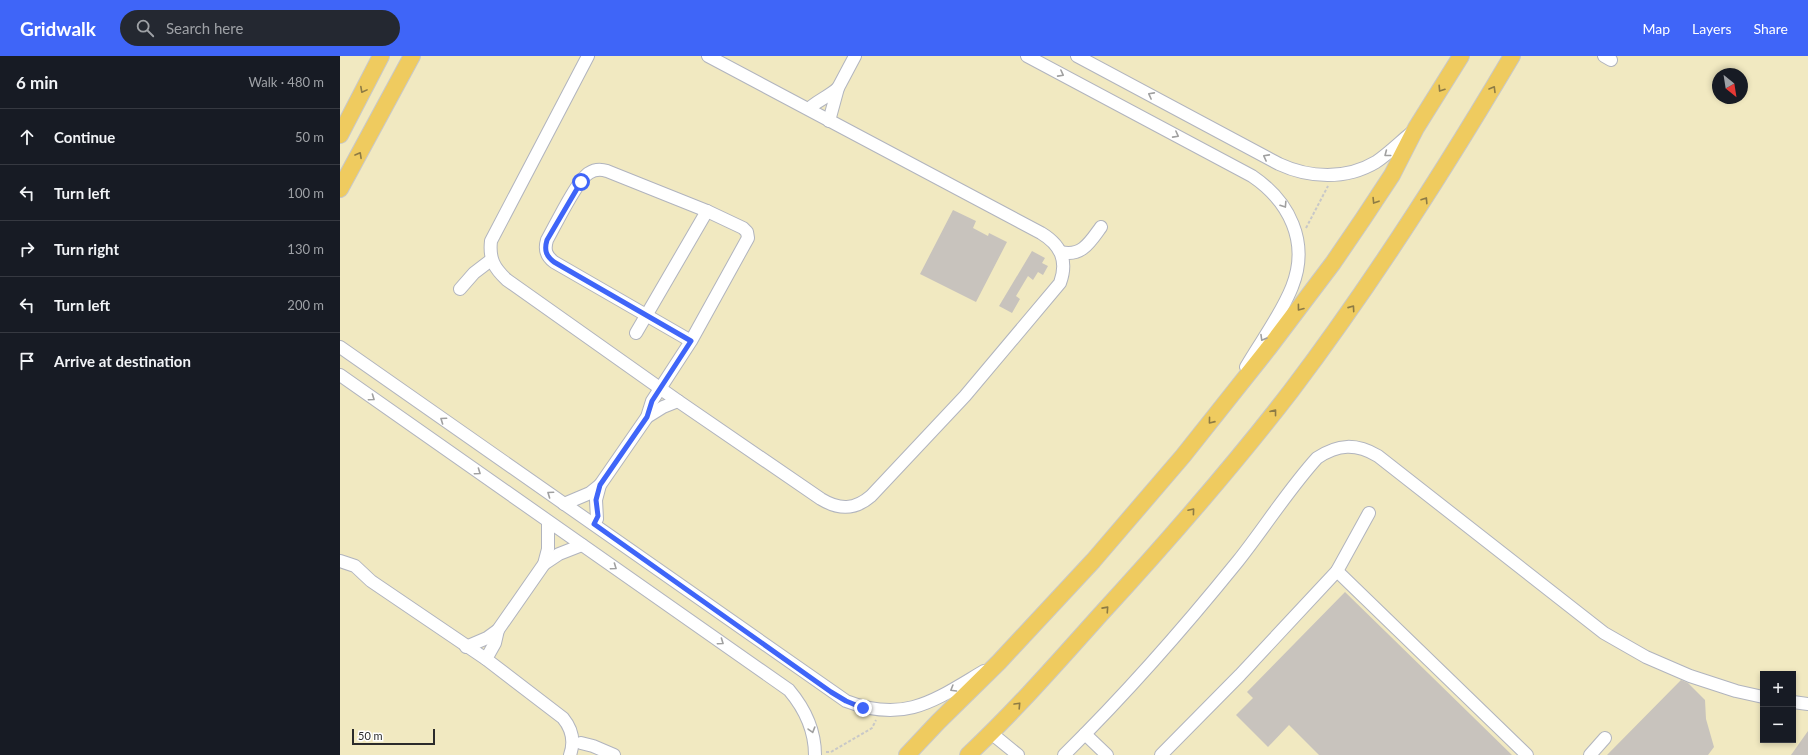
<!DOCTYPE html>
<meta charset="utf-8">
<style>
body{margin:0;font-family:Lato,sans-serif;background:#242831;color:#f1f3f6}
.controls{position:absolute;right:12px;bottom:12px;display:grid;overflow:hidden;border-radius:0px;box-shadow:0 2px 6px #0003}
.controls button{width:36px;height:36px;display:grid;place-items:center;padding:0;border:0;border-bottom:1px solid #363941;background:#171b24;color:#f1f3f6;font:20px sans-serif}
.compass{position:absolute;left:1372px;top:12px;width:36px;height:36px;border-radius:50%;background:#171b24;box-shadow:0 2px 6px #0003;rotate:150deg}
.scale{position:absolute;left:12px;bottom:10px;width:83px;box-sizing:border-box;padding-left:4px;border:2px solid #2b2b2b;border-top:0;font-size:11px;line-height:14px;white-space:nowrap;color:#2b2b2b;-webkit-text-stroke:3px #fff;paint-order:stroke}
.stop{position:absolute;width:12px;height:12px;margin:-9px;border:3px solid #3f65f8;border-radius:50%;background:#fff}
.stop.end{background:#3f65f8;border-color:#fff;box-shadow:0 1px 4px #0008}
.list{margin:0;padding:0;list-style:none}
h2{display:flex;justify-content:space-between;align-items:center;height:52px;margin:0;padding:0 16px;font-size:17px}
h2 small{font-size:13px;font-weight:400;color:#9ea1a6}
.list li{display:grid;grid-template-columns:26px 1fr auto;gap:12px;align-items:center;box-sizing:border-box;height:56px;padding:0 16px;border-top:1px solid #363941}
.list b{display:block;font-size:15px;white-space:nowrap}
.list em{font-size:13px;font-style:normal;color:#9ea1a6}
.icon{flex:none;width:22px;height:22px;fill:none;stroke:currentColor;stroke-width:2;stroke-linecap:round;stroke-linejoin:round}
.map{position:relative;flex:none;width:1468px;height:699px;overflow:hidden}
header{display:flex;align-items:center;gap:24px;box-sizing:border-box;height:56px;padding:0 20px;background:#3f65f8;color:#fff}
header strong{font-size:19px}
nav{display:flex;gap:22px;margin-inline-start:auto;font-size:14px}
.search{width:280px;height:36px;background:#242831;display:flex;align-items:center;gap:10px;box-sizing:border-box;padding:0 14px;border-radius:22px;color:#9ea1a6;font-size:15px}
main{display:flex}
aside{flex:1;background:#171b24}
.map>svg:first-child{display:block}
.sand{fill:#f1e9c1;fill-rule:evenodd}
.building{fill:#c8c3bd}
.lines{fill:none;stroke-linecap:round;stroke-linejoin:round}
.minor-casing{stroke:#b1b4be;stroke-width:14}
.major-casing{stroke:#c8c8c8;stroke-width:18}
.path{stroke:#c8c8c8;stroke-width:2;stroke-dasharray:3 2;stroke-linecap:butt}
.minor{stroke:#fff;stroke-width:12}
.major{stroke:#efcb5f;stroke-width:16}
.oneway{stroke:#a0a0a0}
.oneway2{stroke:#8d7b45}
.route{stroke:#3f65f8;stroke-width:5}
</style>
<header>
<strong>Gridwalk</strong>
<div class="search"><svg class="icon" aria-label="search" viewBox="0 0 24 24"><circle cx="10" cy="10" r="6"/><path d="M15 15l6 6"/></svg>Search here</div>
<nav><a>Map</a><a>Layers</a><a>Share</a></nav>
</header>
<main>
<aside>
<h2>6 min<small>Walk · 480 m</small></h2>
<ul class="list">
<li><svg class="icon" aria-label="ahead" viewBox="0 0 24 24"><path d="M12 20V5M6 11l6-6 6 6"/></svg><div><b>Continue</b></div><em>50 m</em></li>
<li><svg class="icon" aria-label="left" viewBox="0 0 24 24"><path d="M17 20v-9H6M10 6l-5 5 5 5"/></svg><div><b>Turn left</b></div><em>100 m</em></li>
<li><svg class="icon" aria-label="right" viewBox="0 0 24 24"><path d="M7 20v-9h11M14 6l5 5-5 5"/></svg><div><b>Turn right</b></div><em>130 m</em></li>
<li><svg class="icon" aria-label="left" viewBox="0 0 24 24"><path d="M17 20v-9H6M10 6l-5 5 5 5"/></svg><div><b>Turn left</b></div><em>200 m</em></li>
<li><svg class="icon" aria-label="arrive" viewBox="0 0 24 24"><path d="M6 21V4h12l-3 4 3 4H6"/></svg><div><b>Arrive at destination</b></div></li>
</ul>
</aside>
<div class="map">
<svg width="1468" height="699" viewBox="0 0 1468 699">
<rect width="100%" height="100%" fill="#ede6dd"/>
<path class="sand" d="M0,0H1468V699H0ZM1378,18H1402V42H1378ZM1423,618H1453V684H1423Z"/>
<g class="building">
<path d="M613,154L636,165L633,172L648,180L649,177L667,186L636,246L580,218Z"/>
<path d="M692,195L705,202L702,207L708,210L703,219L698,216L693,224L688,220L676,240L680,243L672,257L659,250Z"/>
<path d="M1005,536L1172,699H979L949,669L928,691L896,659L913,642L907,636Z"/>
<path d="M1341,624L1348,627L1365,644L1366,663L1374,691L1368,699H1267Z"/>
<path d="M1468,675V699H1451Z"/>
</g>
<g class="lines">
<defs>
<g id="minor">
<path d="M248,0L151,185C149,203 154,212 167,224L338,345L481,443C499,454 515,454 531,440L625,340L720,227C728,205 721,189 701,177L368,0"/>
<path d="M687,0L912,120C949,145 970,186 952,231C941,259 921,285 906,311"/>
<path d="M737,0L939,108C969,122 1006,124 1036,106C1048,98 1059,87 1071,77"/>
<path d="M1264,0L1271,4"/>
<path d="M469,53C473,47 490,40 498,32"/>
<path d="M489,65L498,32L515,0"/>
<path d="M721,196C742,201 750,186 761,171"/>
<path d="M120,233L134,217L151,204"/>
<path d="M296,277L367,155"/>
<path d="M0,291L506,645C565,668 595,644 644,615"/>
<path d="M0,319L449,634C465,653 475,674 475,699"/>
<path d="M307,361L323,351L338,345"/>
<path d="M224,448L250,437L260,429"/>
<path d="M254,468L257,463L256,444L260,429L307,361L312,345L351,285L408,182L407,176L403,172L367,155L267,115C261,113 255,113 249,117C237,124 215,170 207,184C204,194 206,200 214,206L351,285"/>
<path d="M0,505L15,510L31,525L146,603L223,662C232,673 235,685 230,699"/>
<path d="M204,508L219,498L242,489"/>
<path d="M997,515L1187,699"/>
<path d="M126,591L147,582L158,574L204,508L208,493V466"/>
<path d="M146,603L155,587L158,574"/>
<path d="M1453,646L1468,648"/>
<path d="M651,677L678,699"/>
<path d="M745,678L767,699"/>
<path d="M241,687L253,690L274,699"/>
<path d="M724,699C786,638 843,573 898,505C925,471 948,434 977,402C998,388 1016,387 1038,400L1264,577L1306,601L1350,620L1396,635L1423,641"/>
<path d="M821,699L900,619L997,515L1029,457"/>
<path d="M1250,699L1265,682"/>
</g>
<g id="major">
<path d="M0,79L41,0"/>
<path d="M0,133L72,0"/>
<path d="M567,699L598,666L659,606L753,505L843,400L928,293L993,207L1023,163L1052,119L1076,72L1121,0"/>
<path d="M628,699C675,655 717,607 760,559C826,487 891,413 951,335C1032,228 1104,115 1172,0"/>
</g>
</defs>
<use href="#minor" class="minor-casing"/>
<use href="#major" class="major-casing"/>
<g class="path">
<path d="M966,172L988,130"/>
<path d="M486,696H491L532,672L536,664"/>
</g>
<use href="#minor" class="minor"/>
<use href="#major" class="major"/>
</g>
<defs><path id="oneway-chevron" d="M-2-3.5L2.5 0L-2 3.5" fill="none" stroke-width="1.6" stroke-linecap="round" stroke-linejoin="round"/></defs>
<g class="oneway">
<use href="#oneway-chevron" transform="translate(721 18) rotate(28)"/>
<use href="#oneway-chevron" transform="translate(811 39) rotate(-152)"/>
<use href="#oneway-chevron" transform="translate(836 79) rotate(28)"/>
<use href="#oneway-chevron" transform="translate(1047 98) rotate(142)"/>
<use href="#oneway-chevron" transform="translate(926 101) rotate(-152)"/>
<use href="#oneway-chevron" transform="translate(944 149) rotate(57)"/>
<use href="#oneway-chevron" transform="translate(923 282) rotate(120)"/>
<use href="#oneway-chevron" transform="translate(32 342) rotate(35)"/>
<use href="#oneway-chevron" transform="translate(103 364) rotate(-145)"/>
<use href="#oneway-chevron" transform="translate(138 416) rotate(35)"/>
<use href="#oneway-chevron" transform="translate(210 438) rotate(-145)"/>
<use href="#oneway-chevron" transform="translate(274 511) rotate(35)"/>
<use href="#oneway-chevron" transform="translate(381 586) rotate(35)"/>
<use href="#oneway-chevron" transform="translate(613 633) rotate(149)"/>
<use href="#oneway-chevron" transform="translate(472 674) rotate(74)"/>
</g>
<g class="oneway2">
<use href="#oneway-chevron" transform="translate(1101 33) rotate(123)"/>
<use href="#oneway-chevron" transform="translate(1153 33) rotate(-59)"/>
<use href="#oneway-chevron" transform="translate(23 34) rotate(118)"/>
<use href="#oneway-chevron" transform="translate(19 99) rotate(-61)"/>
<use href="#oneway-chevron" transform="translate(1085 144) rotate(-57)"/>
<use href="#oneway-chevron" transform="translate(1035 145) rotate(122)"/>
<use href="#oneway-chevron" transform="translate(960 252) rotate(127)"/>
<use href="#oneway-chevron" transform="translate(1012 252) rotate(-55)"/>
<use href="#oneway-chevron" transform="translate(934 356) rotate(-52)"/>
<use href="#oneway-chevron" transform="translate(871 365) rotate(129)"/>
<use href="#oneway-chevron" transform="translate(852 455) rotate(-50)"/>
<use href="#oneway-chevron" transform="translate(766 553) rotate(-48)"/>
<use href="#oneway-chevron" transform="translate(678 649) rotate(-47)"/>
</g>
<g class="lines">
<path class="route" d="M241,126L207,184C204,194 206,200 214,206L351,285L312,345L307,361L260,429L256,444L258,460L254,468L491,636L506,645L523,652"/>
</g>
</svg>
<div class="controls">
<button>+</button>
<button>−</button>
</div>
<svg class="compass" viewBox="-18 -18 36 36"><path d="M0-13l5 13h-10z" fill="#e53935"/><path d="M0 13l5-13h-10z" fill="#9ea1a6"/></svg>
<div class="scale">50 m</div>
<div class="stop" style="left:241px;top:126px"></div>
<div class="stop end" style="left:523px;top:652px"></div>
</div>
</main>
